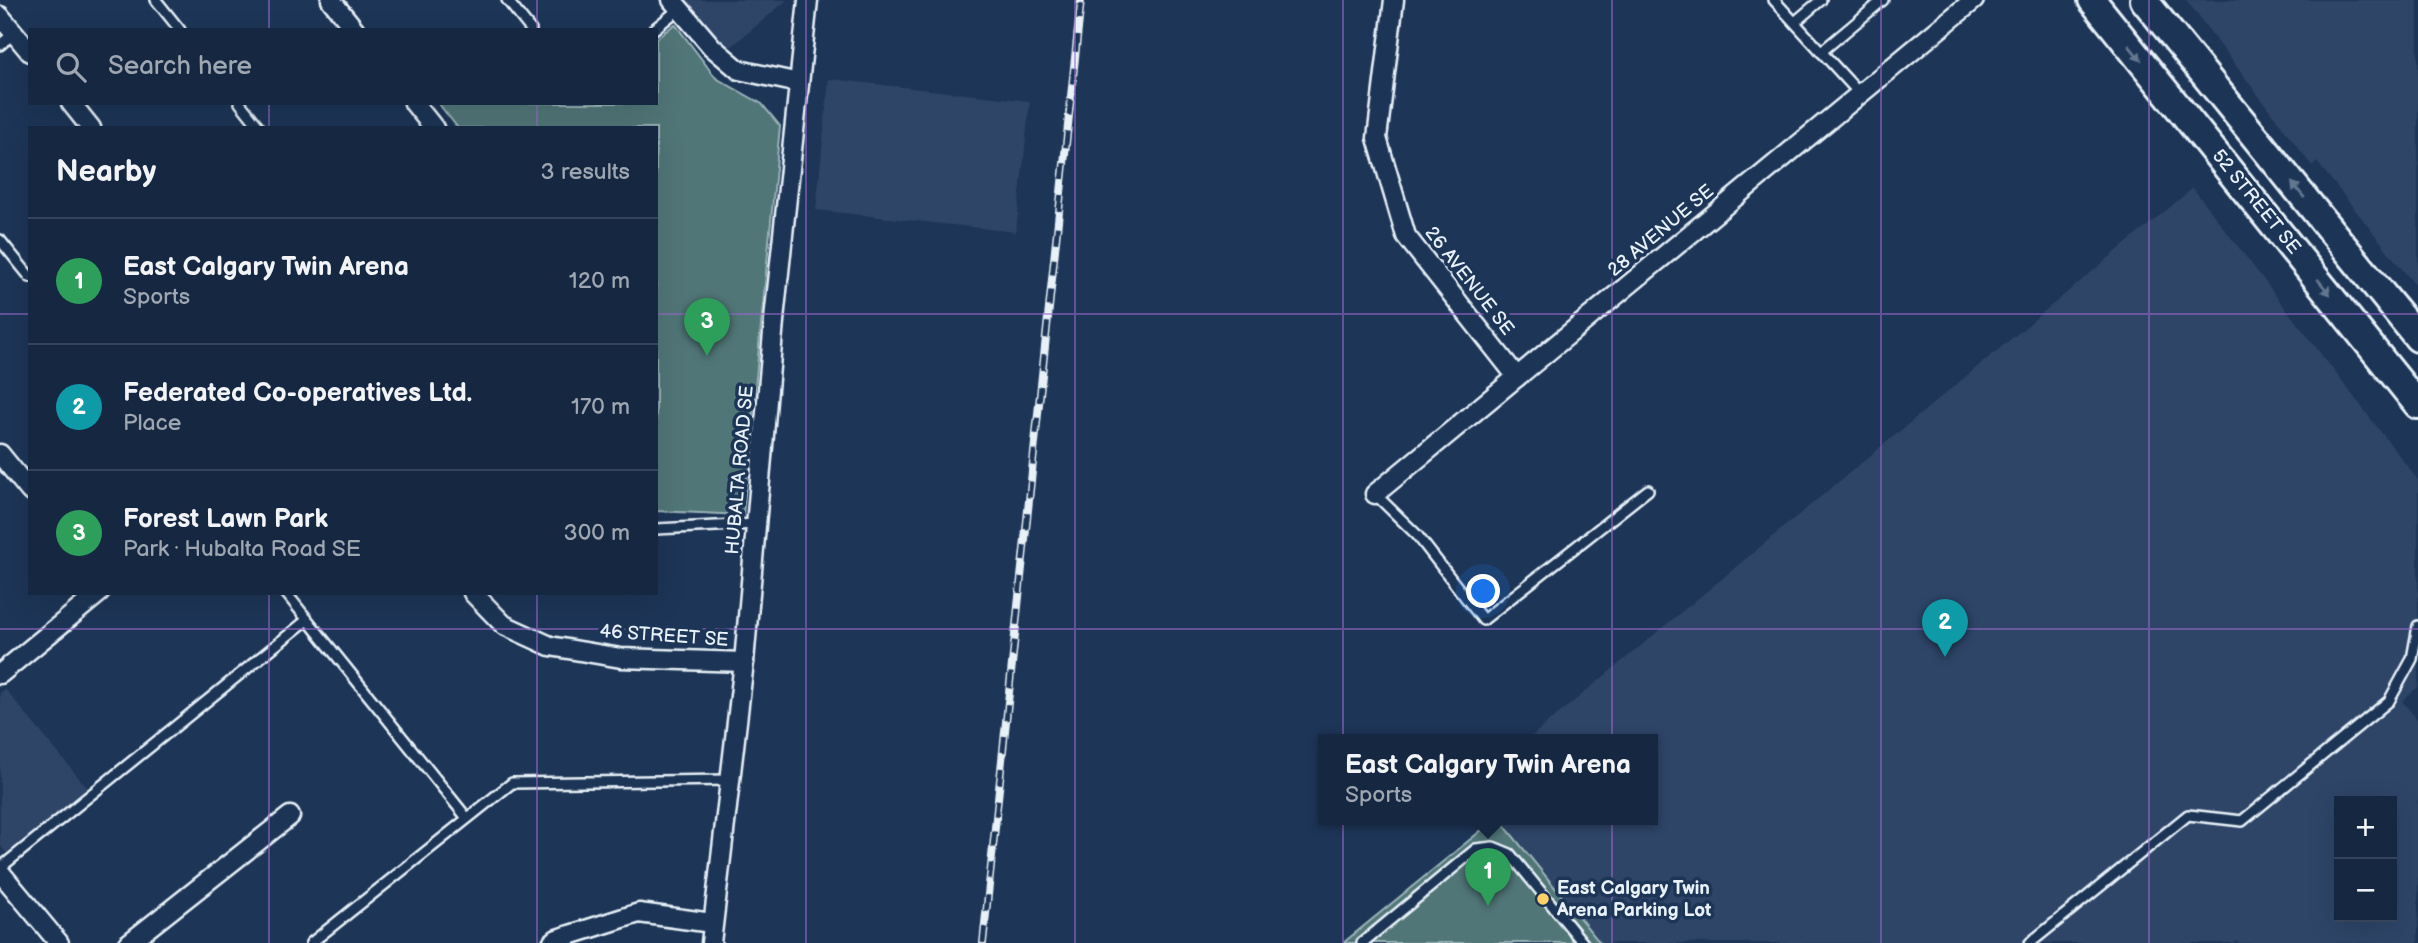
<!DOCTYPE html>
<meta charset="utf-8">
<style>
body{margin:0;font-family:"Balsamiq Sans",sans-serif;background:#23344c;color:#f1f3f6}
.controls{position:absolute;right:21px;bottom:21px;display:grid;overflow:hidden;border-radius:0px;box-shadow:0 7px 28px #0002}
.controls button{width:63px;height:63px;display:grid;place-items:center;padding:0;border:0;border-bottom:2px solid #35445a;background:#162841;color:#f1f3f6;font:35px sans-serif}
.you{position:absolute;left:1484px;top:592px;width:24px;height:24px;margin:-18px;border:5px solid #fff;border-radius:50%;background:#1a73e8;box-shadow:0 0 0 10px #1a73e833}
.badge{display:grid;place-items:center;width:46px;height:46px;border-radius:50%;background:#d6ab8b;color:#fff;font-size:23px;font-weight:700}
.pin{position:absolute;translate:-50% -58px;filter:drop-shadow(0 2px 4px #0008)}
.pin::after{content:'';position:absolute;top:37px;width:24px;height:21px;background:inherit;clip-path:polygon(0 0,100% 0,50% 100%)}
.popup{position:absolute;left:1318px;top:734px;width:340px;height:91px;box-sizing:border-box;display:grid;place-content:center;border-radius:0px;background:#162841;filter:drop-shadow(0 2px 5px #0005);font-size:23px;white-space:nowrap;color:#9ea6b1}
.popup b{font-size:26px;color:#f1f3f6}
.popup::after{content:'';position:absolute;left:50%;top:100%;margin-left:-14px;border:14px solid transparent;border-top-color:#162841}
.list{margin:0;padding:0;list-style:none}
h2{display:flex;justify-content:space-between;align-items:center;height:91px;margin:0;padding:0 28px;font-size:30px}
h2 small{font-size:23px;font-weight:400;color:#9ea6b1}
.list li{display:grid;grid-template-columns:46px 1fr auto;gap:21px;align-items:center;box-sizing:border-box;height:126px;padding:0 28px;border-top:2px solid #35445a}
.list b{display:block;font-size:26px;white-space:nowrap}
.list p{margin:0;font-size:23px;white-space:nowrap;color:#9ea6b1}
.list em{font-size:23px;font-style:normal;color:#9ea6b1}
.icon{flex:none;width:38px;height:38px;fill:none;stroke:currentColor;stroke-width:2;stroke-linecap:round;stroke-linejoin:round}
.map{position:relative;flex:none;width:2418px;height:943px;overflow:hidden}
.search{position:absolute;background:#162841;box-shadow:0 7px 28px #0002;left:28px;top:28px;width:630px;height:77px;display:flex;align-items:center;gap:18px;box-sizing:border-box;padding:0 24px;border-radius:0px;color:#9ea6b1;font-size:26px}
.panel{position:absolute;background:#162841;box-shadow:0 7px 28px #0002;left:28px;top:126px;width:630px;height:469px;border-radius:0px}
.map>svg:first-child{display:block}
.built{fill:#2e4468;fill-rule:evenodd}
.green{fill:#517678;stroke:#9cb4b8;stroke-width:2}
.lines{fill:none;stroke-linecap:round;stroke-linejoin:round}
.service-casing{stroke:#e8f1f8;stroke-width:14}
.minor-casing{stroke:#e8f1f8;stroke-width:23}
.secondary-casing{stroke:#e8f1f8;stroke-width:32}
.service{stroke:#1d3557;stroke-width:9}
.minor{stroke:#1d3557;stroke-width:18}
.secondary{stroke:#1d3557;stroke-width:26}
.rail-casing{stroke:#e8f1f8;stroke-width:8}
.rail{stroke:#1d3557;stroke-width:5;stroke-dasharray:16;stroke-linecap:butt}
.oneway{fill:#64778f}
.grid{fill:none;stroke:#9c67d0;stroke-width:2;stroke-opacity:0.55}
.poi-dot{fill:#ffd166;stroke:#1d3557;stroke-width:2.5}
.labels{text-anchor:middle;dominant-baseline:central;stroke-width:7;stroke-linejoin:round;paint-order:stroke}
.street-label{font-size:19px;fill:#e8f1f8;stroke:#1d3557}
.poi-label{font-size:19px;font-weight:bold;fill:#e8f1f8;stroke:#1d3557;text-anchor:start}
</style>
<div class="map">
<svg width="2418" height="943" viewBox="0 0 2418 943">
<rect width="100%" height="100%" fill="#1d3557"/>
<filter id="ink" filterUnits="userSpaceOnUse"><feTurbulence type="fractalNoise" baseFrequency=".0143" numOctaves="2"/><feDisplacementMap in="SourceGraphic" scale="14" xChannelSelector="R" yChannelSelector="G"/><feConvolveMatrix kernelMatrix="1 2 1 2 8 2 1 2 1" color-interpolation-filters="sRGB"/></filter>
<g filter="url(#ink)">
<g class="built">
<path d="M672,0H787L731,47L679,9Z"/>
<path d="M2186,0H2418V289L2317,162L2312,166Z"/>
<path d="M829,79L1030,101L1016,232L816,210Z"/>
<path d="M2193,188L2418,480V687L2402,701L2418,720V943H2239L2237,941L2234,943H1600L1500,820H1652V740H1527ZM2339,801H2392V917H2339Z"/>
<path d="M5,689L89,790L6,853L0,845V693Z"/>
</g>
<g class="green">
<path d="M675,24L716,78L762,104L780,126L743,515L656,511V128H458L438,103H656V39Z"/>
<path d="M1494,820H1500L1600,943H1343Z"/>
</g>
<g class="lines">
<defs>
<g id="service">
<path d="M156,0L180,30"/>
<path d="M507,0L531,30"/>
<path d="M1774,0L1860,94"/>
<path d="M1795,22L1821,0"/>
<path d="M653,30L679,9"/>
<path d="M0,45L14,33"/>
<path d="M1821,52L1883,0"/>
<path d="M240,103L260,128"/>
<path d="M0,240L30,277"/>
<path d="M1375,494L1417,535L1483,620L1648,490"/>
<path d="M656,529L757,524"/>
<path d="M286,593L467,818"/>
<path d="M0,868L307,620"/>
<path d="M311,943L512,783L730,780"/>
<path d="M1362,943L1476,849L1493,847L1510,854L1583,943"/>
<path d="M2030,943L2188,815L2242,821L2389,701L2412,659L2418,626"/>
</g>
<g id="minor">
<path d="M331,0L355,30"/>
<path d="M672,0L712,47L739,70L799,83"/>
<path d="M1394,0L1377,138L1406,236L1517,377"/>
<path d="M0,16L30,52"/>
<path d="M71,103L91,128"/>
<path d="M414,103L434,128"/>
<path d="M0,454L30,491"/>
<path d="M1375,494L1974,0"/>
<path d="M473,593L504,625L550,646L621,658L744,662"/>
<path d="M0,674L99,593"/>
<path d="M0,872L59,943"/>
<path d="M129,943L290,816"/>
<path d="M552,943L557,939L639,913L712,923"/>
<path d="M711,943L744,662L775,310L808,0"/>
</g>
<g id="secondary">
<path d="M2092,0L2418,405"/>
<path d="M2144,0L2418,338"/>
</g>
</defs>
<use href="#service" class="service-casing"/>
<use href="#minor" class="minor-casing"/>
<use href="#secondary" class="secondary-casing"/>
<use href="#service" class="service"/>
<use href="#minor" class="minor"/>
<use href="#secondary" class="secondary"/>
<defs>
<path id="rail" d="M983,943L1081,0"/>
</defs>
<use href="#rail" class="rail-casing"/>
<use href="#rail" class="rail"/>
</g>
<defs><path id="oneway-solid" d="M-6-.8H1V-3.2L6.5 0L1 3.2V.8H-6Z" transform="scale(1.75)"/></defs>
<g class="oneway">
<use href="#oneway-solid" transform="translate(2135 53) rotate(51)"/>
<use href="#oneway-solid" transform="translate(2298 190) rotate(-129)"/>
<use href="#oneway-solid" transform="translate(2324 287) rotate(51)"/>
</g>
</g>
<path class="grid" d="M269,0V30M537,0V30M806,0V943M1075,0V943M1343,0V943M1612,0V943M1881,0V943M2149,0V943M269,103V128M537,103V128M0,314H30M656,314H2418M269,593V943M537,593V943M0,629H2418"/>
<circle class="poi-dot" cx="1543" cy="899" r="7"/>
<g class="labels">
<g class="street-label">
<text transform="translate(2256 202) rotate(51)">52 STREET SE</text>
<text transform="translate(1661 231) rotate(-40)">28 AVENUE SE</text>
<text transform="translate(1469 281) rotate(52)">26 AVENUE SE</text>
<text transform="translate(740 470) rotate(-85)">HUBALTA ROAD SE</text>
<text transform="translate(664 636) rotate(4)">46 STREET SE</text>
</g>
<g class="poi-label">
<text x="1557" y="888">East Calgary Twin<tspan x="1557" dy="22">Arena Parking Lot</tspan></text>
</g>
</g>
</svg>
<div class="controls">
<button>+</button>
<button>−</button>
</div>
<div class="you"></div>
<div class="pin badge" style="left:1488px;top:906px;background:#2e9e5b">1</div>
<div class="popup"><b>East Calgary Twin Arena</b>Sports</div>
<div class="pin badge" style="left:1945px;top:657px;background:#0f9aa8">2</div>
<div class="pin badge" style="left:707px;top:356px;background:#2e9e5b">3</div>
<div class="search"><svg class="icon" aria-label="search" viewBox="0 0 24 24"><circle cx="10" cy="10" r="6"/><path d="M15 15l6 6"/></svg>Search here</div>
<section class="panel">
<h2>Nearby<small>3 results</small></h2>
<ul class="list">
<li><span class="badge" style="background:#2e9e5b">1</span><div><b>East Calgary Twin Arena</b><p>Sports</p></div><em>120 m</em></li>
<li><span class="badge" style="background:#0f9aa8">2</span><div><b>Federated Co-operatives Ltd.</b><p>Place</p></div><em>170 m</em></li>
<li><span class="badge" style="background:#2e9e5b">3</span><div><b>Forest Lawn Park</b><p>Park · Hubalta Road SE</p></div><em>300 m</em></li>
</ul>
</section>
</div>
